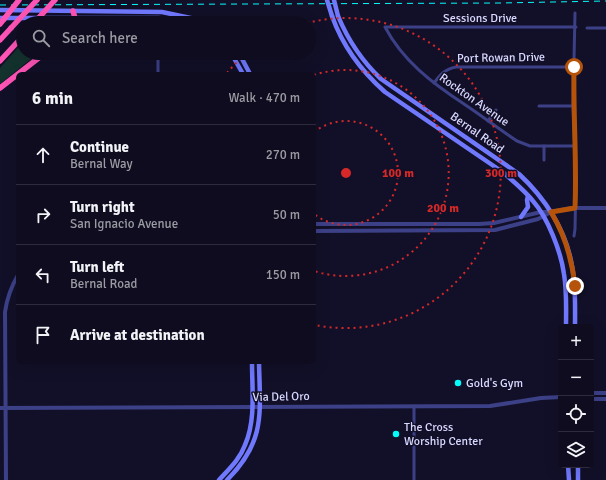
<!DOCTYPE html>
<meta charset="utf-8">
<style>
body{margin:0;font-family:Signika,sans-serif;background:#171527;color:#f1f3f6}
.controls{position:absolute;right:12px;bottom:12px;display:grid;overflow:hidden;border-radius:6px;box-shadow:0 4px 16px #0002}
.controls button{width:36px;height:36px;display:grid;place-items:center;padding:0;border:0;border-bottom:1px solid #2e2c3c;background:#0e0c1e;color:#f1f3f6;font:20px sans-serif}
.stop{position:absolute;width:12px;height:12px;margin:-9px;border:3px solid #b45309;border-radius:50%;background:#fff}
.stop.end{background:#b45309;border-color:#fff;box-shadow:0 1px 4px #0008}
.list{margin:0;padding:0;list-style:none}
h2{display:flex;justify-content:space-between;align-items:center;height:52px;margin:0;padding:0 16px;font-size:17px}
h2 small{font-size:13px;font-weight:400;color:#9b9ba4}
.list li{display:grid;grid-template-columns:26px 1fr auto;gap:12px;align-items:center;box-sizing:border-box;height:60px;padding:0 16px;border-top:1px solid #2e2c3c}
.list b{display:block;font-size:15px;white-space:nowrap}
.list p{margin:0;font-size:13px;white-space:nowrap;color:#9b9ba4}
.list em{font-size:13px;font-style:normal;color:#9b9ba4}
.icon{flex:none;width:22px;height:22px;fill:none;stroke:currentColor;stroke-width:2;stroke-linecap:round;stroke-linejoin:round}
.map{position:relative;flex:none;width:606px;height:480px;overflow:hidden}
.search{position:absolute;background:#0e0c1e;box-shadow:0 4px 16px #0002;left:16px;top:16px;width:300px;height:44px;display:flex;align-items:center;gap:10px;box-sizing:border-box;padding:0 14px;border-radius:22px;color:#9b9ba4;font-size:15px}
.panel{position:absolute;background:#0e0c1e;box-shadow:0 4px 16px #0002;left:16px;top:72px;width:300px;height:292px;border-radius:6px}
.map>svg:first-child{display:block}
.green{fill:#13322e}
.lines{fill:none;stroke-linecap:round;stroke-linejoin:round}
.minor{stroke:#3c4087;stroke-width:3}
.tertiary{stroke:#3c4087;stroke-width:4}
.secondary{stroke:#7079fe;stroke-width:4.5}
.motorway{stroke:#fd54b5;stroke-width:5.5}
.rail{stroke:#06fbfc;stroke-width:1;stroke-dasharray:6 5;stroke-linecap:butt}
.secondary-bridge{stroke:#7079fe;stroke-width:4.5}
.motorway-bridge{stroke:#fd54b5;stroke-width:5.5}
.route{stroke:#b45309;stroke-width:5}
.ring{fill:none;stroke:#d62828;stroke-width:2;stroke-dasharray:2 4}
.poi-dot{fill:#06fbfc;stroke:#121028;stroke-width:1.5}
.labels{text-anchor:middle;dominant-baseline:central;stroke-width:3;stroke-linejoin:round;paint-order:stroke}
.street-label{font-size:12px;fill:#d9d8ff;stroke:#121028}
.poi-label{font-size:12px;fill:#d9d8ff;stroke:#121028;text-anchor:start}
.centre{fill:#d62828;stroke:#121028;stroke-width:2}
.ring-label{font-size:12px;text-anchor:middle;font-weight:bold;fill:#d62828;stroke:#121028;stroke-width:3;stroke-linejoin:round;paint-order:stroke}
</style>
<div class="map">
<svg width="606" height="480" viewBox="0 0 606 480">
<rect width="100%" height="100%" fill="#121028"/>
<path class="green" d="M23,42V53H37L36,55L0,84V68Z"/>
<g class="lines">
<g class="minor">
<path d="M158,23V18"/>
<path d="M587,28H606"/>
<path d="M158,53V74"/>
<path d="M434,83C440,75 445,69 456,67H574"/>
<path d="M539,106H573"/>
<path d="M488,121L496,110"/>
<path d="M544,146V160"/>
<path d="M574,146H530L517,141C499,129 482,116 464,104C432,83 403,61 385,27H576"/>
<path d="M574,236L575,229L576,180L573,106L575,13"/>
<path d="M414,480V406"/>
</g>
<g class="tertiary">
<path d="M314,224H479L494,223L541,212H551L571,208H606"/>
<path d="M314,231L495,230L538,219L551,212"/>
<path d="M591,393H606"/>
<path d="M591,399H606"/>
<path d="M0,408L490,406L541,398L561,397"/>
<path d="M6,480L5,312C7,298 11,287 18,275"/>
</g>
<g class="secondary">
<path d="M0,10L162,12L200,20L204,23"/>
<path d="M332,16C343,47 360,70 385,92L504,173C514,182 525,191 533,201C548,218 561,252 564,274C567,292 566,310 566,327"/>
<path d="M338,16C348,40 362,61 381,79L519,174C545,198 566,230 572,266C576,286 575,306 575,327"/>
<path d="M0,18H158L171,19L188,23"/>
<path d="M231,53L243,74"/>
<path d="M239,53L250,74"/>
<path d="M521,217L528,207L527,200L528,196"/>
<path d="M568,465L569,480"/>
<path d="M578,465V480"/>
<path d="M219,480C229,469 240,459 245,445C256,420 252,389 252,362"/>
<path d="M227,480C266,441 260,413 259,362"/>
</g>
<g class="motorway">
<path d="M72,23L75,18L73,11"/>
<path d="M0,24L4,19"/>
<path d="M0,40L11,28"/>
<path d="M0,61L23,36"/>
<path d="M0,88L45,53"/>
</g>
<path class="rail" d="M0,5L500,3L606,1"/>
<g class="secondary-bridge">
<path d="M327,0L332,16"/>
<path d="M334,0L338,16"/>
</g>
<g class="motorway-bridge">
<path d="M4,19L19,0"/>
<path d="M34,23L55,0"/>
<path d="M11,28L37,0"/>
</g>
</g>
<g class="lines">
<path class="route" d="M574,67C573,114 577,161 575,208L551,212C565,235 572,259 575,286"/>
</g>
<g class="ring">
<path d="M314 132A52 52 0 1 1 314 214"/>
<path d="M314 75A103 103 0 1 1 314 271"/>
<path d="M227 73A155 155 0 0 1 247 53M307 23A155 155 0 1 1 315 325"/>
</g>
<g class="poi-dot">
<circle cx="458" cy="383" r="4"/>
<circle cx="396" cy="434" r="4"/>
</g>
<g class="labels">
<g class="street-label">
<text x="480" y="18">Sessions Drive</text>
<text transform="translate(501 58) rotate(-1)">Port Rowan Drive</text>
<text transform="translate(474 100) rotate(35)">Rockton Avenue</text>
<text transform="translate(477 133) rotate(35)">Bernal Road</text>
<text transform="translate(281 397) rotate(-1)">Via Del Oro</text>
</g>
<g class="poi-label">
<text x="466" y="383">Gold's Gym</text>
<text x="404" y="427">The Cross<tspan x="404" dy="14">Worship Center</tspan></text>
</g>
</g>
<circle cx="346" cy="173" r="6" class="centre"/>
<g class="ring-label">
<text x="398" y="177">100 m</text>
<text x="501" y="177">300 m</text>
<text x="443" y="212">200 m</text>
</g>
</svg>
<div class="controls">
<button>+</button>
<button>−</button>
<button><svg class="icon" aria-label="locate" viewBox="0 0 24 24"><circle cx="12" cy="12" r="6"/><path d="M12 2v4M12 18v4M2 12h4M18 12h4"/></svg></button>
<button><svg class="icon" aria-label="layers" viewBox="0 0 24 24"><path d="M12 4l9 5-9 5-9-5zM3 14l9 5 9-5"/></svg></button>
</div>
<div class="stop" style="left:574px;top:67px"></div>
<div class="stop end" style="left:575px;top:286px"></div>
<div class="search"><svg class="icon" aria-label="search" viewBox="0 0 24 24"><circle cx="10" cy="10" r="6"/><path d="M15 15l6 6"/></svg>Search here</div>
<section class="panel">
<h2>6 min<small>Walk · 470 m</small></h2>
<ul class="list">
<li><svg class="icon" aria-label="ahead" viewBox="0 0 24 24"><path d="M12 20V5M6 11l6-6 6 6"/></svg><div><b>Continue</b><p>Bernal Way</p></div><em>270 m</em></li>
<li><svg class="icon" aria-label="right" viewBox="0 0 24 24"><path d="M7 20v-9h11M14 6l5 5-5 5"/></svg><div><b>Turn right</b><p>San Ignacio Avenue</p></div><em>50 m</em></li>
<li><svg class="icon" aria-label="left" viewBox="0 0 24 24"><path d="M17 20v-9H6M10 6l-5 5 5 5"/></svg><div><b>Turn left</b><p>Bernal Road</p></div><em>150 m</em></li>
<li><svg class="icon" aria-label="arrive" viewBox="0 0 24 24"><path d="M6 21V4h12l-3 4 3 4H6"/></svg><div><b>Arrive at destination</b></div></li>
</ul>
</section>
</div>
